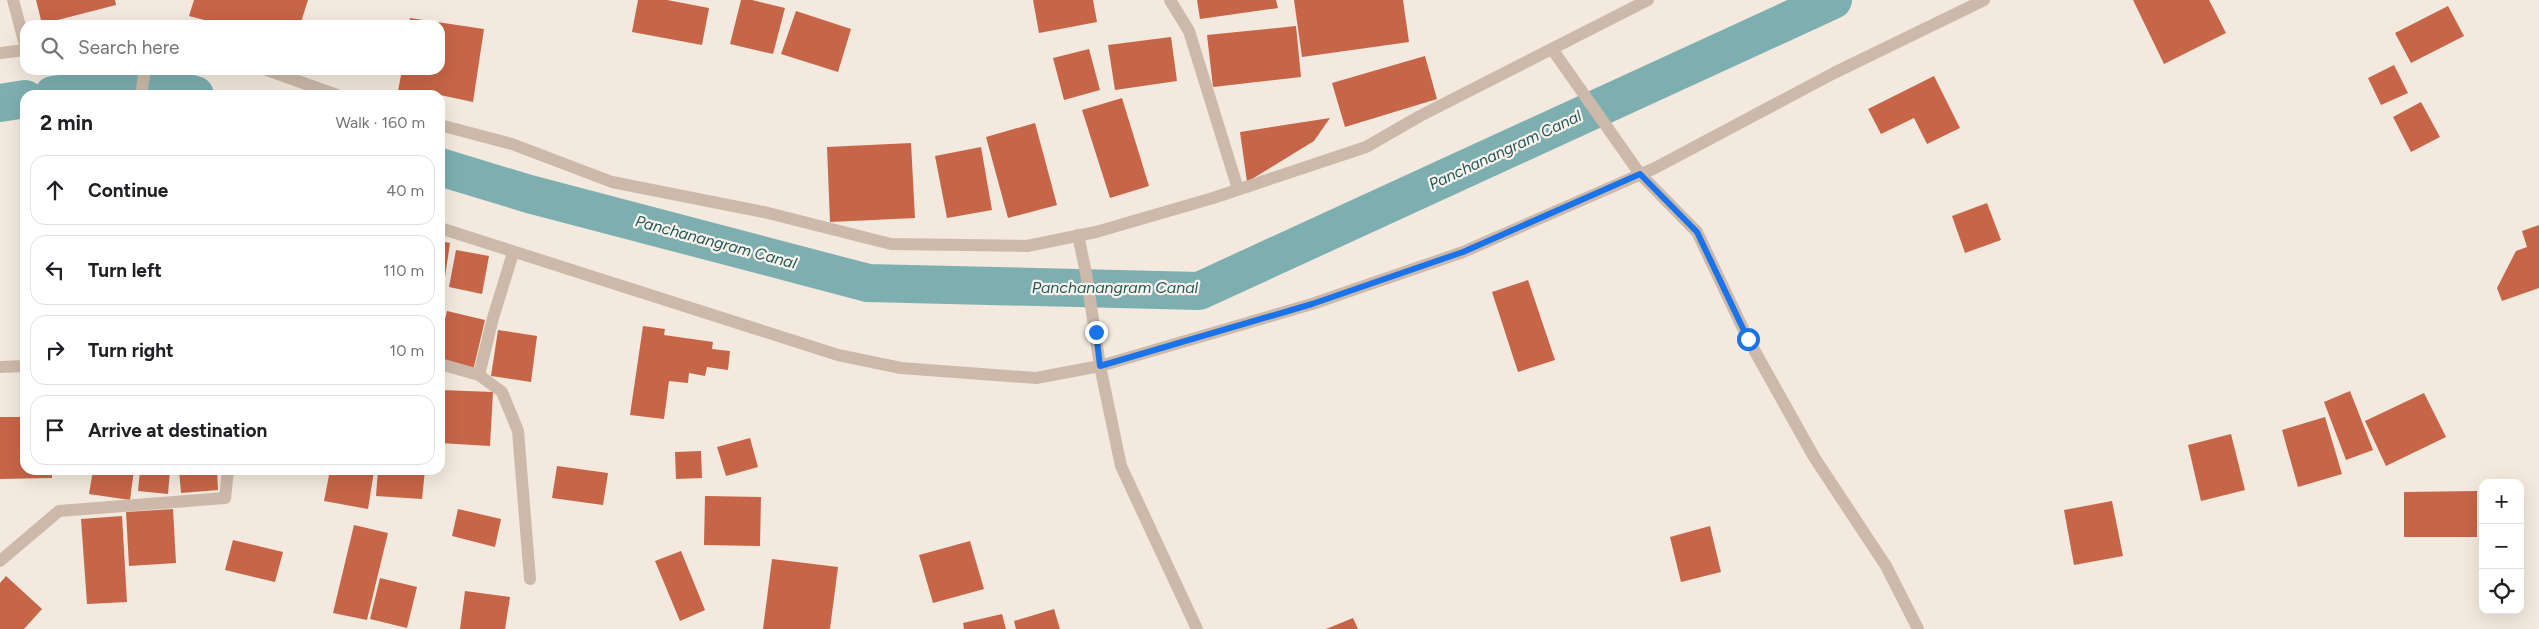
<!DOCTYPE html>
<meta charset="utf-8">
<style>
body{margin:0;font-family:Figtree,sans-serif;background:#f2f2f2;color:#202124}
.controls{position:absolute;right:15px;bottom:15px;display:grid;overflow:hidden;border-radius:10px;box-shadow:0 5px 20px #0002}
.controls button{width:45px;height:45px;display:grid;place-items:center;padding:0;border:0;border-bottom:1px solid #e0e0e0;background:#fff;color:#202124;font:25px sans-serif}
.stop{position:absolute;width:15px;height:15px;margin:-11px;border:4px solid #1a73e8;border-radius:50%;background:#fff}
.stop.end{background:#1a73e8;border-color:#fff;box-shadow:0 1px 5px #0008}
.list{margin:0;padding:0;list-style:none}
h2{display:flex;justify-content:space-between;align-items:center;height:65px;margin:0;padding:0 20px;font-size:21px}
h2 small{font-size:16px;font-weight:400;color:#757577}
.list li{display:grid;grid-template-columns:32px 1fr auto;gap:15px;align-items:center;box-sizing:border-box;height:70px;margin:0 10px 10px;padding:0 10px;border:1px solid #e0e0e0;border-radius:15px}
.list b{display:block;font-size:19px;white-space:nowrap}
.list em{font-size:16px;font-style:normal;color:#757577}
.icon{flex:none;width:28px;height:28px;fill:none;stroke:currentColor;stroke-width:2;stroke-linecap:round;stroke-linejoin:round}
.map{position:relative;flex:none;width:2539px;height:629px;overflow:hidden}
.search{position:absolute;background:#fff;box-shadow:0 5px 20px #0002;left:20px;top:20px;width:425px;height:55px;display:flex;align-items:center;gap:12px;box-sizing:border-box;padding:0 18px;border-radius:15px;color:#757577;font-size:19px}
.panel{position:absolute;background:#fff;box-shadow:0 5px 20px #0002;left:20px;top:90px;width:425px;height:385px;border-radius:15px}
.map>svg:first-child{display:block}
.lines{fill:none;stroke-linecap:round;stroke-linejoin:round}
.canal{stroke:#7dafb1;stroke-width:38}
.building{fill:#c76548}
.minor{stroke:#ccb9aa;stroke-width:12}
.route{stroke:#1a73e8;stroke-width:6}
.labels{text-anchor:middle;dominant-baseline:central;stroke-width:4.5;stroke-linejoin:round;paint-order:stroke}
.water-label{font-size:16px;font-style:italic;fill:#1e585b;stroke:#faf3eb}
</style>
<div class="map">
<svg width="2539" height="629" viewBox="0 0 2539 629">
<rect width="100%" height="100%" fill="#f3e9de"/>
<g class="lines">
<g class="canal">
<path d="M53,95L146,81L195,95"/>
<path d="M0,103L25,99"/>
<path d="M440,167L529,194L868,283L1199,291L1833,0"/>
</g>
</g>
<g class="building">
<path d="M36,0H115L116,5L42,24Z"/>
<path d="M194,0H308L300,25H223L189,16Z"/>
<path d="M638,0H667L709,8L702,45L632,32Z"/>
<path d="M741,0H752L785,8L773,54L730,44Z"/>
<path d="M1033,0H1093L1097,22L1039,33Z"/>
<path d="M1197,0H1276L1278,8L1200,19Z"/>
<path d="M1294,0H1403L1409,42L1302,57Z"/>
<path d="M2133,0H2209L2226,33L2164,64Z"/>
<path d="M2448,6L2464,36L2411,63L2395,33Z"/>
<path d="M796,11L851,29L838,72L781,54Z"/>
<path d="M410,18L484,29L473,102L440,95L398,91L402,70H440V25H409Z"/>
<path d="M1296,26L1301,77L1213,87L1207,35Z"/>
<path d="M1171,37L1177,81L1115,90L1108,45Z"/>
<path d="M1089,49L1100,90L1064,100L1053,58Z"/>
<path d="M1425,56L1437,99L1345,127L1332,83Z"/>
<path d="M2394,65L2408,93L2381,105L2368,78Z"/>
<path d="M1934,76L1960,128L1927,144L1914,118L1881,134L1868,109Z"/>
<path d="M1122,98L1149,186L1110,198L1082,110Z"/>
<path d="M2421,102L2440,137L2411,152L2393,117Z"/>
<path d="M1330,118L1314,141L1247,182L1240,132Z"/>
<path d="M1035,123L1057,205L1008,218L986,137Z"/>
<path d="M911,143L915,218L830,222L827,147Z"/>
<path d="M981,147L992,210L947,218L935,156Z"/>
<path d="M1987,203L2001,240L1965,253L1952,216Z"/>
<path d="M2539,225V288L2502,301L2497,288L2516,251L2527,247L2522,231Z"/>
<path d="M440,241L450,243L442,298H440Z"/>
<path d="M456,250L489,256L482,294L449,287Z"/>
<path d="M1528,280L1555,360L1518,372L1492,292Z"/>
<path d="M447,311L485,320L473,371L440,363V340Z"/>
<path d="M643,326L665,329L664,335L713,342L712,349L730,351L728,370L707,367L705,376L689,373L688,383L669,381L664,419L630,415Z"/>
<path d="M498,330L537,336L531,382L491,376Z"/>
<path d="M441,390L493,392L490,446L440,443Z"/>
<path d="M2350,391L2373,450L2346,460L2324,402Z"/>
<path d="M2424,393L2446,437L2386,466L2365,421Z"/>
<path d="M0,417H25V470H52V478L0,479Z"/>
<path d="M2325,417L2342,474L2298,487L2282,430Z"/>
<path d="M2231,434L2245,490L2201,501L2188,445Z"/>
<path d="M750,438L758,467L726,476L717,447Z"/>
<path d="M701,451L702,478L676,479L675,452Z"/>
<path d="M557,466L608,473L603,505L552,498Z"/>
<path d="M93,470H134L130,500L89,494Z"/>
<path d="M140,470H170L168,494L138,491Z"/>
<path d="M179,470H217L218,490L181,493Z"/>
<path d="M330,470L374,471L368,509L324,501Z"/>
<path d="M378,470H425L422,499L376,496Z"/>
<path d="M2477,491V537H2404V492Z"/>
<path d="M705,496L761,497L760,546L704,545Z"/>
<path d="M2112,501L2123,556L2074,565L2064,510Z"/>
<path d="M173,509L176,563L129,566L126,512Z"/>
<path d="M458,509L501,519L495,547L452,536Z"/>
<path d="M122,516L127,602L87,604L81,519Z"/>
<path d="M354,525L388,533L367,620L333,613Z"/>
<path d="M1710,526L1721,572L1681,582L1670,537Z"/>
<path d="M233,540L283,552L275,582L225,570Z"/>
<path d="M970,541L984,589L933,603L919,555Z"/>
<path d="M681,551L705,610L680,621L655,561Z"/>
<path d="M772,559L838,567L830,629H763Z"/>
<path d="M6,576L42,609L24,629H0V583Z"/>
<path d="M380,578L417,587L407,628L370,619Z"/>
<path d="M465,591L510,597L505,629H460Z"/>
<path d="M1054,609L1060,629H1016L1014,621Z"/>
<path d="M1002,614L1006,629H964L963,623Z"/>
<path d="M1353,618L1358,629H1326Z"/>
</g>
<g class="lines">
<g class="minor">
<path d="M13,0L25,45"/>
<path d="M1170,0L1189,31L1238,189"/>
<path d="M1552,49L1640,174L1697,232L1748,339L1814,457L1886,566L1918,629"/>
<path d="M0,53L25,50"/>
<path d="M267,70L337,95"/>
<path d="M141,95L145,70"/>
<path d="M440,125L512,144L612,182L764,212L891,244L1027,246L1096,232L1213,198L1366,147L1420,116L1648,0"/>
<path d="M440,228L838,355L901,368L1036,378L1100,366L1312,304L1463,252L1655,168L1834,73L1984,0"/>
<path d="M1078,235L1086,273L1100,366L1121,466L1197,629"/>
<path d="M440,364L479,375L493,318L513,253"/>
<path d="M0,367L25,366"/>
<path d="M479,375L502,392L518,431L530,579"/>
<path d="M0,561L59,511L225,498L228,470"/>
</g>
</g>
<g class="lines">
<path class="route" d="M1096,332L1100,366L1312,304L1463,252L1640,174L1697,232L1748,339"/>
</g>
<g class="labels">
<g class="water-label">
<text transform="translate(1505 150) rotate(-25)">Panchanangram Canal</text>
<text transform="translate(716 242) rotate(15)">Panchanangram Canal</text>
<text x="1115" y="287">Panchanangram Canal</text>
</g>
</g>
</svg>
<div class="controls">
<button>+</button>
<button>−</button>
<button><svg class="icon" aria-label="locate" viewBox="0 0 24 24"><circle cx="12" cy="12" r="6"/><path d="M12 2v4M12 18v4M2 12h4M18 12h4"/></svg></button>
</div>
<div class="stop" style="left:1748px;top:339px"></div>
<div class="stop end" style="left:1096px;top:332px"></div>
<div class="search"><svg class="icon" aria-label="search" viewBox="0 0 24 24"><circle cx="10" cy="10" r="6"/><path d="M15 15l6 6"/></svg>Search here</div>
<section class="panel">
<h2>2 min<small>Walk · 160 m</small></h2>
<ul class="list">
<li><svg class="icon" aria-label="ahead" viewBox="0 0 24 24"><path d="M12 20V5M6 11l6-6 6 6"/></svg><div><b>Continue</b></div><em>40 m</em></li>
<li><svg class="icon" aria-label="left" viewBox="0 0 24 24"><path d="M17 20v-9H6M10 6l-5 5 5 5"/></svg><div><b>Turn left</b></div><em>110 m</em></li>
<li><svg class="icon" aria-label="right" viewBox="0 0 24 24"><path d="M7 20v-9h11M14 6l5 5-5 5"/></svg><div><b>Turn right</b></div><em>10 m</em></li>
<li><svg class="icon" aria-label="arrive" viewBox="0 0 24 24"><path d="M6 21V4h12l-3 4 3 4H6"/></svg><div><b>Arrive at destination</b></div></li>
</ul>
</section>
</div>
